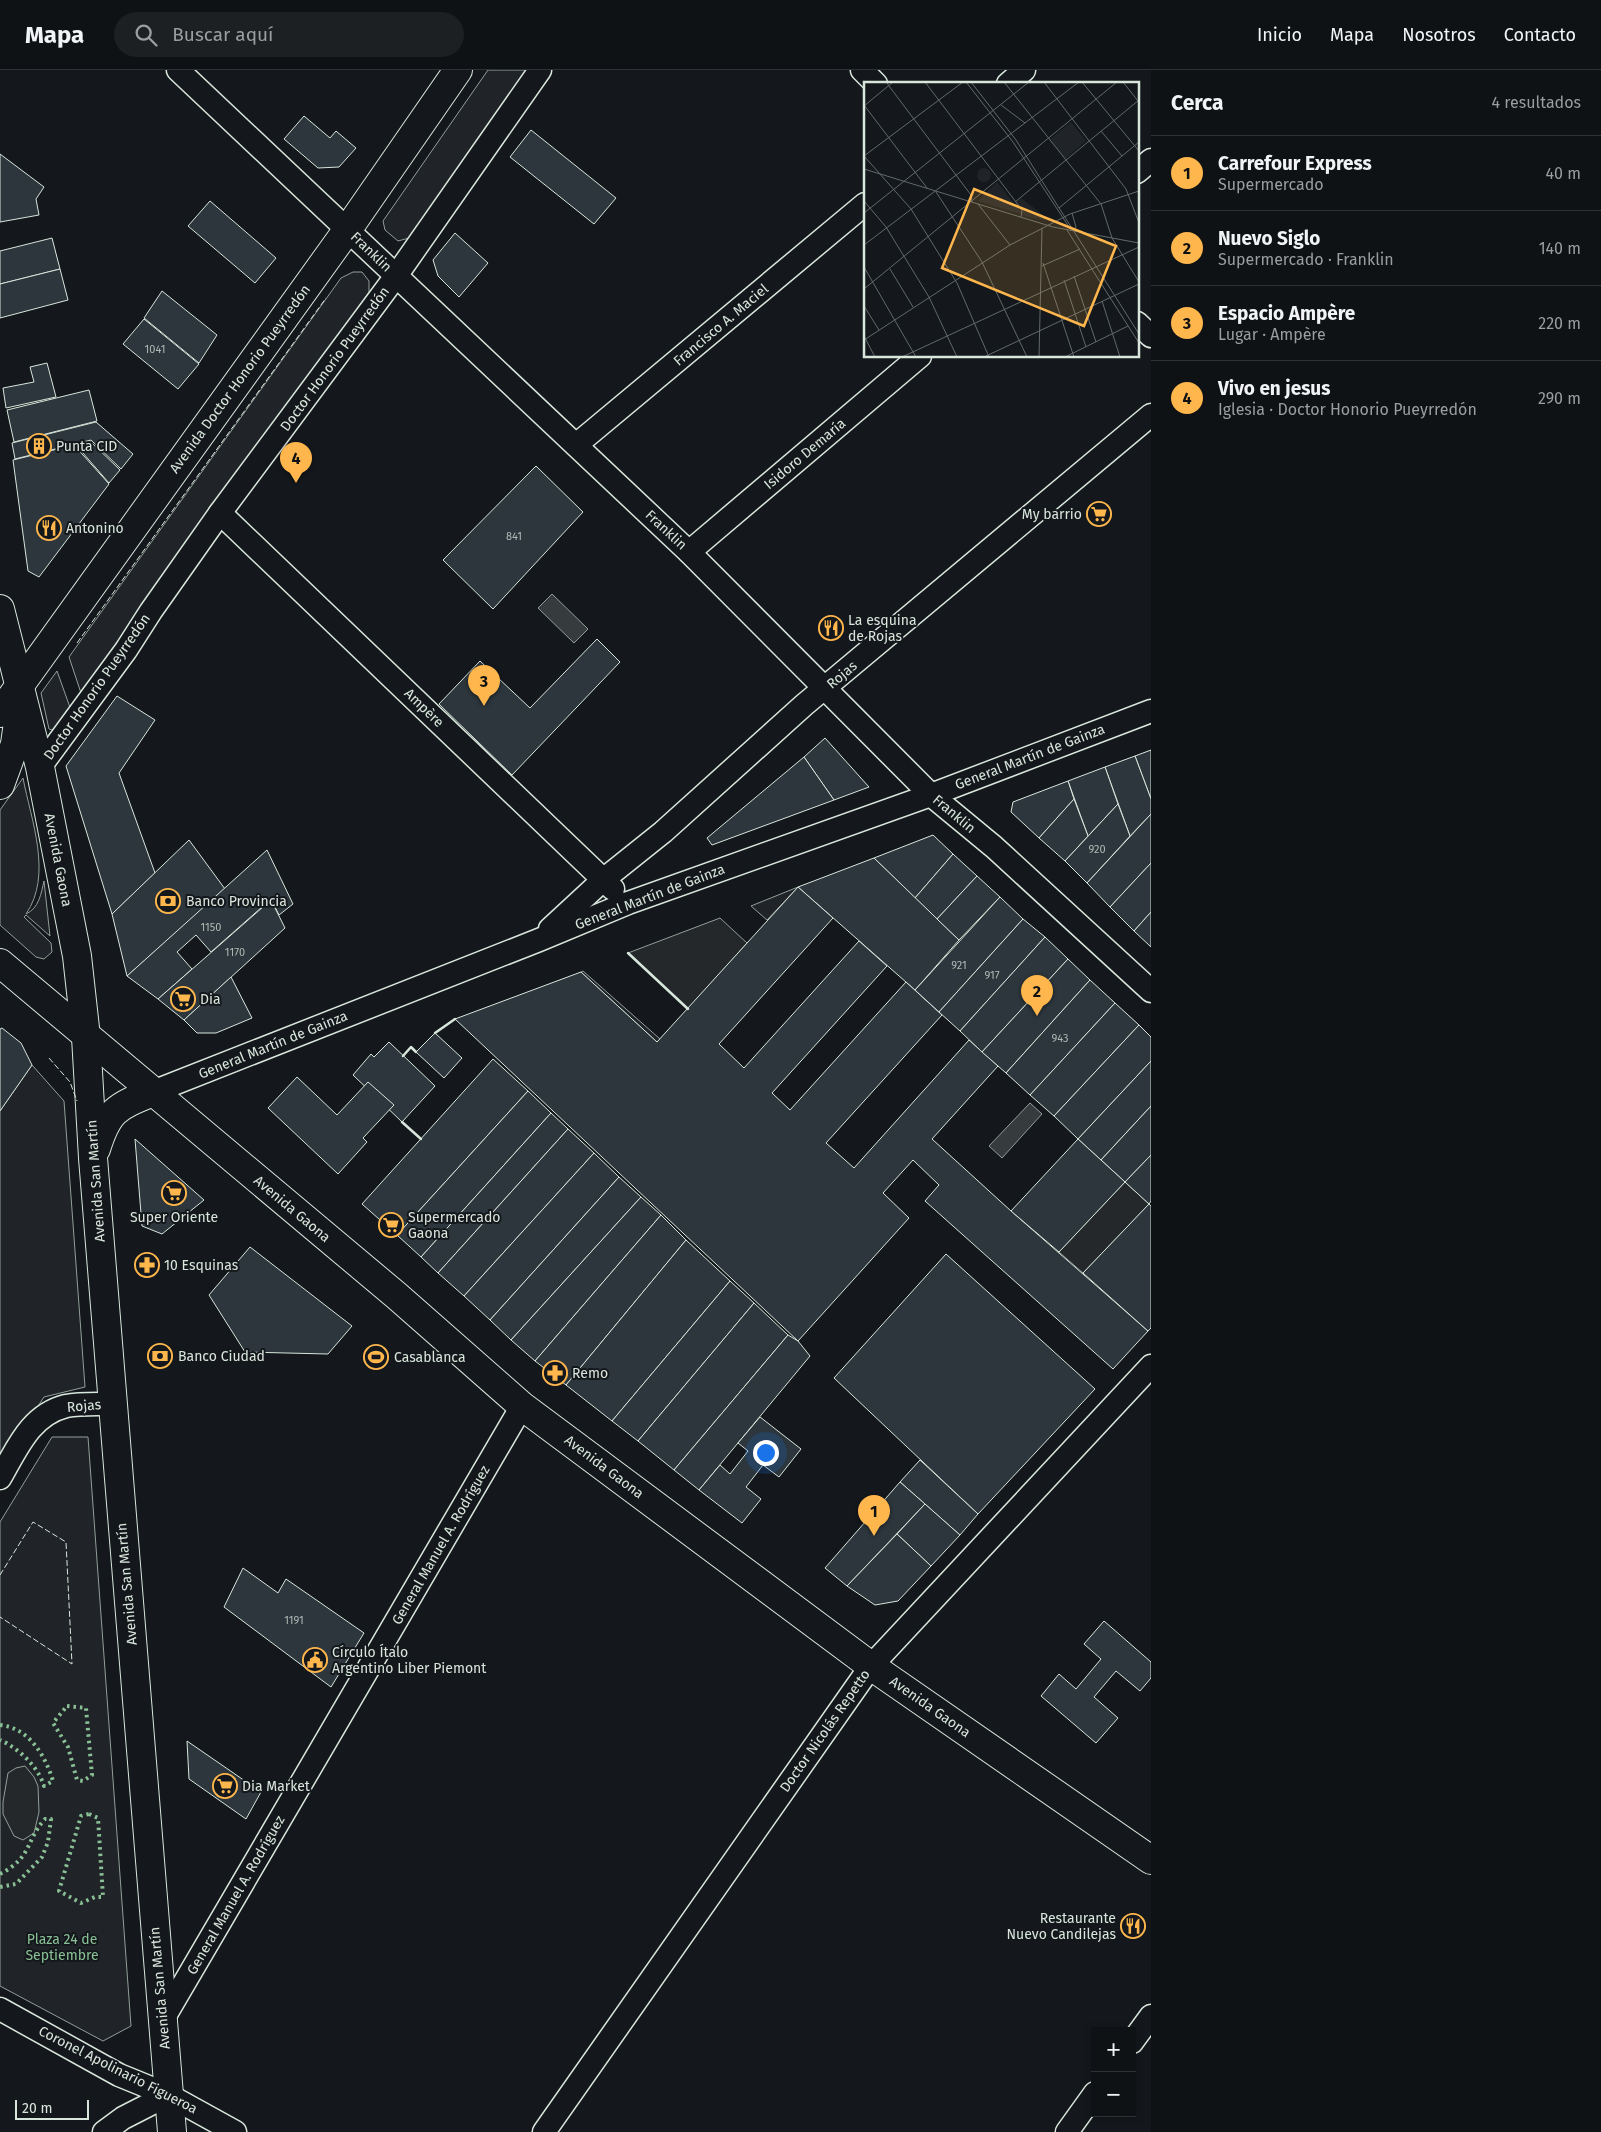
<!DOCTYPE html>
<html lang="es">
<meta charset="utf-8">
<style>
body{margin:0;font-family:"Fira Sans",sans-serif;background:#1d2022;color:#f1f3f6}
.controls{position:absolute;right:15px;bottom:15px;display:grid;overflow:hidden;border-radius:0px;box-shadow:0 2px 8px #0003}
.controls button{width:45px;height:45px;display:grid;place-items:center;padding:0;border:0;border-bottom:1px solid #2f3234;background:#0f1215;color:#f1f3f6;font:25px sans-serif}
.scale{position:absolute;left:15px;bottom:12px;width:74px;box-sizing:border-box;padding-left:5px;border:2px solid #d8e6dc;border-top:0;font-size:14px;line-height:18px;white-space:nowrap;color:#d8e6dc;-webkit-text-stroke:4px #14181c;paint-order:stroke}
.you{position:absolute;left:765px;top:1382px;width:18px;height:18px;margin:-12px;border:4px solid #fff;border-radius:50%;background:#1a73e8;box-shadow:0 0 0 8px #1a73e833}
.badge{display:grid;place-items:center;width:32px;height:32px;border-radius:50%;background:#ffb74d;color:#111;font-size:16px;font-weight:700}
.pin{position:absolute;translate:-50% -41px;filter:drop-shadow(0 1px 2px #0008)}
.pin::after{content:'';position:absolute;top:26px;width:18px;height:15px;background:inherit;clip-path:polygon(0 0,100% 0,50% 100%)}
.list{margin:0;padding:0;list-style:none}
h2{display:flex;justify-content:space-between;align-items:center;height:65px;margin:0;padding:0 20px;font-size:21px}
h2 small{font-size:16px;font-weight:400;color:#9b9ea0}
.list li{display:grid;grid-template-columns:32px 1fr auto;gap:15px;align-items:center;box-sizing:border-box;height:75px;padding:0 20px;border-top:1px solid #2f3234}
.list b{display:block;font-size:19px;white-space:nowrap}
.list p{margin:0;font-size:16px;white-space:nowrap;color:#9b9ea0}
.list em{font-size:16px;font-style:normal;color:#9b9ea0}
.icon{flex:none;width:28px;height:28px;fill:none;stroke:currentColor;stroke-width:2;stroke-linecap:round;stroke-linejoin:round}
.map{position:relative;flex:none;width:1151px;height:2062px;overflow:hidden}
header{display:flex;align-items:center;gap:30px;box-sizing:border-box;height:70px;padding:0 25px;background:#0f1215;border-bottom:1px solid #2f3234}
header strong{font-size:24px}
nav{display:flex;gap:28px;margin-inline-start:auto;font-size:18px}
.search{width:350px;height:45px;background:#1d2022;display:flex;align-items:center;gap:12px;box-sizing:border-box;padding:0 18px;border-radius:28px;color:#9b9ea0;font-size:19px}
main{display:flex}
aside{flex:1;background:#0f1215}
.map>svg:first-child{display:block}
.green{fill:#202428;stroke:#939e99}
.parking{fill:#24282b;stroke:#939e99}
.water{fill:#363b3e;stroke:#939e99}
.building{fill:#2c363c;stroke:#d8e6dc}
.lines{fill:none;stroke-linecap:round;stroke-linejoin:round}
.street-casing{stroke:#d8e6dc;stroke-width:25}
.secondary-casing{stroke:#d8e6dc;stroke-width:30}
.street{stroke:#14181c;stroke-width:22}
.secondary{stroke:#14181c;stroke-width:28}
.hedge{stroke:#8ac095;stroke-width:4;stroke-dasharray:2.5 4;stroke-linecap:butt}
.fence{stroke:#d8e6dc;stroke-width:1;stroke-dasharray:6 2.5;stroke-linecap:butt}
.wall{stroke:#d8e6dc;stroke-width:2.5}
.labels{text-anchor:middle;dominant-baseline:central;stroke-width:4;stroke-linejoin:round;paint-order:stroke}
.number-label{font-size:11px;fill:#adbab4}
.street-label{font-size:14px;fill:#d8e6dc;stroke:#14181c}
.poi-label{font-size:14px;fill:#d8e6dc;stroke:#14181c;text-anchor:start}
.park-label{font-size:14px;fill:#8ac095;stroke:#14181c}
.inset-road{fill:none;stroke:#626a69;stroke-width:1}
.view{fill:#ffb74d;fill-opacity:0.15;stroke:#ffb74d;stroke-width:2.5}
.inset-edge{fill:none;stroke:#d8e6dc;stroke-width:2.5}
</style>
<header>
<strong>Mapa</strong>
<div class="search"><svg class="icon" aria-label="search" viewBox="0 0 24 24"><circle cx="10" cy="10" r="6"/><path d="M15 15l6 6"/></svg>Buscar aquí</div>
<nav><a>Inicio</a><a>Mapa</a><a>Nosotros</a><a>Contacto</a></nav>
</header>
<main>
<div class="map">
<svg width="1151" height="2062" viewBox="0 0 1151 2062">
<rect width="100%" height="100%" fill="#14181c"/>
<g class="green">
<path d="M488,0H529L409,168L398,171L385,160L383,151Z"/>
<path d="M353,202H362L369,211V222L82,626L69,587L341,208Z"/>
<path d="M57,601L72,643L55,661L49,659L41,623Z"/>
<path d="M23,708C31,750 53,805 26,844C39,838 41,824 44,811L50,866L26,845L24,847L51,873L52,882L44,889L36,887L0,855V740Z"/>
<path d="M798,817L767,850L751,836Z"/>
<path d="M583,901L660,969L657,972L581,902Z"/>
<path d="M32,995L64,1031L85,1317L44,1327L0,1394V1041Z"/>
<path d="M52,1367H88L131,1956L103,1971L0,1916V1452Z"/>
</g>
<g class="parking">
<path d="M720,848L747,873L688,939L628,883Z"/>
<path d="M1125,1112L1149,1134L1083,1203L1059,1182Z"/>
<path d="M25,1696L34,1707L38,1716L39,1742L34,1763L23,1770L14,1766L3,1744V1732L8,1703L16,1698Z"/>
</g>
<g class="water">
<path d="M552,524L588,559L574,573L538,538Z"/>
<path d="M1030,1033L1042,1044L1002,1088L989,1076Z"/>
</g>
<g class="building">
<path d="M304,46L330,68L336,61L356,78L339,97L318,98L284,69Z"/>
<path d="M531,60L616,128L594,154L510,87Z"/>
<path d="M0,84L44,117L36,129L39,145L0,152Z"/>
<path d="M210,131L276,188L255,213L188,156Z"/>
<path d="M455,163L488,193L459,227L438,206L433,190Z"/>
<path d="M52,168L60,199L0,214V181Z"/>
<path d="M60,199L68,230L0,248V214Z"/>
<path d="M162,221L217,265L199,293L144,248Z"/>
<path d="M144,249L199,294L178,319L123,274Z"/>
<path d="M47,293L56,327L6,338L3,318L34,312L30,297Z"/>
<path d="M89,320L97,351L14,372L7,340Z"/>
<path d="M96,352L133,384L121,399L91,370L15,389L12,373Z"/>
<path d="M90,371L120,400L109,413L76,375Z"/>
<path d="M74,375L109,414L39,507L28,501L13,390Z"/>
<path d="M536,396L583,442L493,539L443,490Z"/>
<path d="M597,569L620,592L512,705L439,634L480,591L530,638Z"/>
<path d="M117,626L155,650L119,703L155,803L112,844L66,696Z"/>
<path d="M825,668L869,717L834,730L804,687Z"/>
<path d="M1151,680V729L1135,686Z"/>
<path d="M1135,686L1151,729V744L1130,766L1105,697Z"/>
<path d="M804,687L834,730L712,775L707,768Z"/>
<path d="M1105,697L1118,734L1088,766L1068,711Z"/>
<path d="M1068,711L1074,729L1039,768L1011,742L1013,732Z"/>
<path d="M1074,729L1088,766L1065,791L1039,768Z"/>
<path d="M1118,734L1130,766L1087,813L1065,791Z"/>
<path d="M1151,744V793L1110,837L1087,813Z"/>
<path d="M933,765L953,784L915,828L874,788Z"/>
<path d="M189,770L225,819L127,906L112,844Z"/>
<path d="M267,780L293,834L279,845L271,829L211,882L196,865L177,882L192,899L158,929L127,906Z"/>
<path d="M953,784L977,806L937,849L915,828Z"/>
<path d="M874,788L959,870L915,920L798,817Z"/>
<path d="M1151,793V842L1134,861L1110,837Z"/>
<path d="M977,806L1000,827L959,870L937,849Z"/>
<path d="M798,817L833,848L719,974L744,998L859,871L887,896L772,1023L790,1040L906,912L942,945L826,1073L854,1098L969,970L998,996L932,1069L1011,1141L1148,1261L1113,1299L925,1131L939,1115L913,1090L883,1123L909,1148L798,1271L455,949L581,902L657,972Z"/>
<path d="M1000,827L1023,849L939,942L915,920Z"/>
<path d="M271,830L285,858L184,950L158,929Z"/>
<path d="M1151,842V877L1134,861Z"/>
<path d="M1023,849L1045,867L960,961L939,942Z"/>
<path d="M1045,867L1068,889L982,982L960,961Z"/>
<path d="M1068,889L1090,910L1006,1003L982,982Z"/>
<path d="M231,907L252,948L216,963H197L184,950Z"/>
<path d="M1090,910L1115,933L1030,1025L1006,1003Z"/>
<path d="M1115,933L1139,955L1054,1046L1030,1025Z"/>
<path d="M1139,955L1151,967V991L1078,1069L1054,1046Z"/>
<path d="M2,958L21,973L32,995L0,1041V959Z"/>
<path d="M435,963L462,988L444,1008L416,982Z"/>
<path d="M389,972L435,1016L402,1052L353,1005L371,984L374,987Z"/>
<path d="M493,989L528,1021L397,1165L362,1134Z"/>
<path d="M1151,991V1036L1101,1090L1078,1069Z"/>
<path d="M297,1007L337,1045L368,1012L394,1035L363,1068L367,1072L338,1104L268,1038Z"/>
<path d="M528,1021L551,1043L421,1187L397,1165Z"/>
<path d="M1151,1036V1085L1125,1112L1101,1090Z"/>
<path d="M551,1043L568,1059L438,1203L421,1187Z"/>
<path d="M568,1059L594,1083L464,1226L438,1203Z"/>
<path d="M135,1069L204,1130L162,1164L142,1156Z"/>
<path d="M1078,1069L1125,1112L1059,1182L1011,1141Z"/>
<path d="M594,1083L619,1107L490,1250L464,1226Z"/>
<path d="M1151,1085V1131L1149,1134L1125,1112Z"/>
<path d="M619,1107L641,1127L511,1270L490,1250Z"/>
<path d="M641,1127L661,1145L535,1291L511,1270Z"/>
<path d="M1149,1134L1151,1136V1258L1148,1261L1083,1203Z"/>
<path d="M661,1145L686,1170L566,1315L535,1291Z"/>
<path d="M686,1170L730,1211L612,1351L566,1315Z"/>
<path d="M250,1177L352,1256L328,1284L245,1282L209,1225Z"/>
<path d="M946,1184L1095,1319L978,1444L834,1308Z"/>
<path d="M730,1211L754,1233L638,1371L612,1351Z"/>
<path d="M754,1233L788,1265L674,1400L638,1371Z"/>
<path d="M788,1265L798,1271L810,1286L699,1420L674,1400Z"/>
<path d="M760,1347L801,1379L779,1407L763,1395L746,1417L761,1429L742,1453L699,1420L720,1395L730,1404L748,1381L738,1373Z"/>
<path d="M920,1390L978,1444L960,1465L900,1412Z"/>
<path d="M900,1412L925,1434L847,1516L825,1498Z"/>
<path d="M925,1434L960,1465L931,1496L897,1464Z"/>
<path d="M897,1464L931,1496L898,1531L875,1535L847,1516Z"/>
<path d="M243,1498L278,1523L286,1509L364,1563L331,1617L224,1537Z"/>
<path d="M1104,1551L1151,1592V1608L1140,1621L1116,1601L1094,1627L1118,1648L1096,1673L1041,1626L1059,1604L1076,1619L1101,1589L1084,1574Z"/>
<path d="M187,1671L261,1722L246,1749L189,1709Z"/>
</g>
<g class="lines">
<defs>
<g id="street">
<path d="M178,0L689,482L931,725L994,777L1151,921"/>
<path d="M862,0L876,14"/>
<path d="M1008,14L1024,0"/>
<path d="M1137,102L1151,90"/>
<path d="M1137,253L1151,266"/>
<path d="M576,375L865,134"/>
<path d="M220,443L613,819"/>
<path d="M689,482L920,286"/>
<path d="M40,697L126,580L151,541L220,443L396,206L540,0"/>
<path d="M550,859L603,810L663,762L804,635L1151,345"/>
<path d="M153,1022L539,870L628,833L931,725L1151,641"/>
<path d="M0,1408C17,1379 30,1345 66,1336C81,1333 98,1334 113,1334"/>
<path d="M0,1939L119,2005L168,2025L235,2062"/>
<path d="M162,1951L522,1336"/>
<path d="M1132,1972L1151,1946"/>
<path d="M104,2062L123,2048L168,2025"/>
<path d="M544,2062L871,1596L1151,1296"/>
<path d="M1067,2062L1095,2023"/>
</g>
<g id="secondary">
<path d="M0,539L40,697L77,886L86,967L93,1088L172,2062"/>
<path d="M0,643L348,159L458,0"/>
<path d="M0,715L15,674L20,638"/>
<path d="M0,893L397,1226L522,1336L871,1596L1151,1790"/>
<path d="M96,1079C108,1040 116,1037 153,1022"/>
</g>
</defs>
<use href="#street" class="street-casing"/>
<use href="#secondary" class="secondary-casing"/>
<use href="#street" class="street"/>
<use href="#secondary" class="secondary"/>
<g class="hedge">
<path d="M67,1636L86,1638L92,1705L83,1711L77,1710L68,1677L53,1653Z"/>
<path d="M0,1655C29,1658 45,1685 53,1711L44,1716C38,1696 18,1678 0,1670"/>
<path d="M89,1744L98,1748L103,1827H95L81,1833L59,1821L81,1746Z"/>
<path d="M0,1804C33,1787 25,1771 45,1749H51L48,1772L42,1787L16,1814L0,1817"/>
</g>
<g class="fence">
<path d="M77,573L326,228"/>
<path d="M49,988L70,1012L77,1031"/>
<path d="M0,1505L33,1452L66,1472L72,1594L0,1547"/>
</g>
<g class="wall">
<path d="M628,883L688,939"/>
<path d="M435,963L455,949"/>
<path d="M403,986L411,977L416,982"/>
<path d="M402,1052L421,1069"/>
</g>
</g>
<defs>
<symbol id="building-ring" viewBox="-11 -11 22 22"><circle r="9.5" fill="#14181c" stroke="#ffb74d" stroke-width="1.5"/><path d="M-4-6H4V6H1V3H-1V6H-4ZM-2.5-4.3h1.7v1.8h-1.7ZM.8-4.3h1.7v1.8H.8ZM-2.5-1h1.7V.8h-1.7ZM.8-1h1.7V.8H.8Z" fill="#ffb74d"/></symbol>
<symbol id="supermarket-ring" viewBox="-11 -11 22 22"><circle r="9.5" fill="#14181c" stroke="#ffb74d" stroke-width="1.5"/><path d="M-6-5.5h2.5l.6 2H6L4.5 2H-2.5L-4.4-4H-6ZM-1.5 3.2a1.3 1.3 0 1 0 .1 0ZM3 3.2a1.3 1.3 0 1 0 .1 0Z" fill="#ffb74d"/></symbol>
<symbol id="restaurant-ring" viewBox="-11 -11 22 22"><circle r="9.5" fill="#14181c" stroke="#ffb74d" stroke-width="1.5"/><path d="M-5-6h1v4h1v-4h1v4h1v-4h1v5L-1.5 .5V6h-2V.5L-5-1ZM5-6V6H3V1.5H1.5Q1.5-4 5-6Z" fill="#ffb74d"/></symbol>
<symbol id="bank-ring" viewBox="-11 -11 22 22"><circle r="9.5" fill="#14181c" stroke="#ffb74d" stroke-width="1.5"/><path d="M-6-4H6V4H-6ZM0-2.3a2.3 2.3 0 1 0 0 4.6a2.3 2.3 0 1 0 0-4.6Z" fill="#ffb74d"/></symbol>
<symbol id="pharmacy-ring" viewBox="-11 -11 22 22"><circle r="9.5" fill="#14181c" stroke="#ffb74d" stroke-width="1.5"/><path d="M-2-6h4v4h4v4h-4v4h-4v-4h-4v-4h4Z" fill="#ffb74d"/></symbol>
<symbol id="stadium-ring" viewBox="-11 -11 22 22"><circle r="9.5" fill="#14181c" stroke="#ffb74d" stroke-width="1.5"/><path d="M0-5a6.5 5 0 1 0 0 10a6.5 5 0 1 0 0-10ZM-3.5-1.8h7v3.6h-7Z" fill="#ffb74d"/></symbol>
<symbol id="civic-ring" viewBox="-11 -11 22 22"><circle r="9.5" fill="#14181c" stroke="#ffb74d" stroke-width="1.5"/><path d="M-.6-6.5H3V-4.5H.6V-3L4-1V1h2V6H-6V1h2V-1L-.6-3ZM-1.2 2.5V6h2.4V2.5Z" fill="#ffb74d"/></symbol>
</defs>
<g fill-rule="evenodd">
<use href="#building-ring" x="25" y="362" width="28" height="28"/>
<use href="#supermarket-ring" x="1085" y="430" width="28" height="28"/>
<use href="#restaurant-ring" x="35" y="444" width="28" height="28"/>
<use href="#restaurant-ring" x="817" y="544" width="28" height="28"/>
<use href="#bank-ring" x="154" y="817" width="28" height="28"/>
<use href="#supermarket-ring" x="169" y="915" width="28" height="28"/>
<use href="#supermarket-ring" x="160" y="1109" width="28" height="28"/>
<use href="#supermarket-ring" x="377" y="1141" width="28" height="28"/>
<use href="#pharmacy-ring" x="133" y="1181" width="28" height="28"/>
<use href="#bank-ring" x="146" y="1272" width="28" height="28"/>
<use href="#stadium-ring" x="362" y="1273" width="28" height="28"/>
<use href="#pharmacy-ring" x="541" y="1289" width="28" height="28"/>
<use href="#civic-ring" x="301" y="1576" width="28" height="28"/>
<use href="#supermarket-ring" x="211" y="1702" width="28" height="28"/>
<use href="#restaurant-ring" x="1119" y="1842" width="28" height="28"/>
</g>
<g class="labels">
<g class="number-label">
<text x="155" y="279">1041</text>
<text x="514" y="466">841</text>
<text x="1097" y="779">920</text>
<text x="211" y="857">1150</text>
<text x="235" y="882">1170</text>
<text x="959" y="895">921</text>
<text x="992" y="905">917</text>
<text x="1060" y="968">943</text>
<text x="294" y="1550">1191</text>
</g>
<g class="street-label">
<text transform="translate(371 182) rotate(44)">Franklin</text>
<text transform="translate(721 255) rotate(-40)">Francisco A. Maciel</text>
<text transform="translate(335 289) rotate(-54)">Doctor Honorio Pueyrredón</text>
<text transform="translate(240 309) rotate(-54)">Avenida Doctor Honorio Pueyrredón</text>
<text transform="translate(805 384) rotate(-40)">Isidoro Demaría</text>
<text transform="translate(666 460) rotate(43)">Franklin</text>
<text transform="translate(842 605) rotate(-40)">Rojas</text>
<text transform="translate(97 617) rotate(-55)">Doctor Honorio Pueyrredón</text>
<text transform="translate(424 638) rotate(44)">Ampère</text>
<text transform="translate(1030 687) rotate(-21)">General Martín de Gainza</text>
<text transform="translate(954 744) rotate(40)">Franklin</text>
<text transform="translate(58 790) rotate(79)">Avenida Gaona</text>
<text transform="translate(650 827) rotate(-21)">General Martín de Gainza</text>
<text transform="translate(273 975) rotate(-22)">General Martín de Gainza</text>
<text transform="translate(96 1111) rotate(-94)">Avenida San Martín</text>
<text transform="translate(292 1139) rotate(40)">Avenida Gaona</text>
<text transform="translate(84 1336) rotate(-5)">Rojas</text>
<text transform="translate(604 1397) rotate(37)">Avenida Gaona</text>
<text transform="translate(441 1475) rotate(-60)">General Manuel A. Rodríguez</text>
<text transform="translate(127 1514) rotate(-95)">Avenida San Martín</text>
<text transform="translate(930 1637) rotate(35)">Avenida Gaona</text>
<text transform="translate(825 1661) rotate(-55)">Doctor Nicolás Repetto</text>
<text transform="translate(236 1825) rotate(-60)">General Manuel A. Rodríguez</text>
<text transform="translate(160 1918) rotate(-95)">Avenida San Martín</text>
<text transform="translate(118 2000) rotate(27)">Coronel Apolinario Figueroa</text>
</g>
<g class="poi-label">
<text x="56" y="376">Punta CID</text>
<text x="1082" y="444" text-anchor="end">My barrio</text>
<text x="66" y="458">Antonino</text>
<text x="848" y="550">La esquina<tspan x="848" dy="16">de Rojas</tspan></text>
<text x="186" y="831">Banco Provincia</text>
<text x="200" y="929">Dia</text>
<text x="174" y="1147" text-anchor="middle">Super Oriente</text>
<text x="408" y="1147">Supermercado<tspan x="408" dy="16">Gaona</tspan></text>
<text x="164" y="1195">10 Esquinas</text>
<text x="178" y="1286">Banco Ciudad</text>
<text x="394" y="1287">Casablanca</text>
<text x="572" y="1303">Remo</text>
<text x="332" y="1582">Círculo Ítalo<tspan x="332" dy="16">Argentino Liber Piemont</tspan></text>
<text x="242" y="1716">Dia Market</text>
<text x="1116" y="1848" text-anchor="end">Restaurante<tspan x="1116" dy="16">Nuevo Candilejas</tspan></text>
</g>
<g class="park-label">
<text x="62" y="1869">Plaza 24 de<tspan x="62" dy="16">Septiembre</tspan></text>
</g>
</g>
<g transform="translate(864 12)">
<rect width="275" height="275" fill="#14181c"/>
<path d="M207,40L222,59L201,77L185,58ZM113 93a7 7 0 1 1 14 0a7 7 0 1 1-14 0ZM133,100L157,130L156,132L114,119ZM157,116L179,133L183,139L159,134L152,120Z" fill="#202428"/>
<path class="inset-road" d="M22,0L107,113L108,120M61,0L158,128L157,135M102,0L149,60L207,148M107,0L152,58L275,252M140,0L237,122L248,156L275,200M180,0L262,107L275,141M218,0L275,69M259,0L274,19M0,23L63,106M137,23L161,41M0,24L29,0M237,49L258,74M0,74L47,127L93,201L125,275M0,74L99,0M0,87L189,145L275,161M72,110L118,180L163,275M0,119L22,145L65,215L93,275M151,120L275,18M114,122L146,163M195,126L275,60M0,131L165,0M208,131L212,145L209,149M203,148L275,261M0,163L215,0M179,181L210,275M178,184L216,167M0,185L52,275M26,187L49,225M210,194L232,260M200,198L222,265M0,207L253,0M238,219L256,275M0,224L15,248M0,254L11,275M0,258L146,163L206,132L275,109M38,275L275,165M120,275L275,202M175,275L178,146M201,275L264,244"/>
<path class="view" d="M110,107L252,164L220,244L78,186Z"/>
<rect width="275" height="275" class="inset-edge"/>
</g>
</svg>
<div class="controls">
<button>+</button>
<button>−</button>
</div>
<div class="scale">20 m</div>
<div class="you"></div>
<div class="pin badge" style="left:874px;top:1466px">1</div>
<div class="pin badge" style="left:1037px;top:946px">2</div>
<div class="pin badge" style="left:484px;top:636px">3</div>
<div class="pin badge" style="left:296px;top:413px">4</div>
</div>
<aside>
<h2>Cerca<small>4 resultados</small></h2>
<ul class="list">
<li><span class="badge">1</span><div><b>Carrefour Express</b><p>Supermercado</p></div><em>40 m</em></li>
<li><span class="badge">2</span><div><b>Nuevo Siglo</b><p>Supermercado · Franklin</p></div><em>140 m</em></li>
<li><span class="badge">3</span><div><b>Espacio Ampère</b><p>Lugar · Ampère</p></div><em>220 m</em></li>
<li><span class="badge">4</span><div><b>Vivo en jesus</b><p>Iglesia · Doctor Honorio Pueyrredón</p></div><em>290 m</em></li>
</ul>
</aside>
</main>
